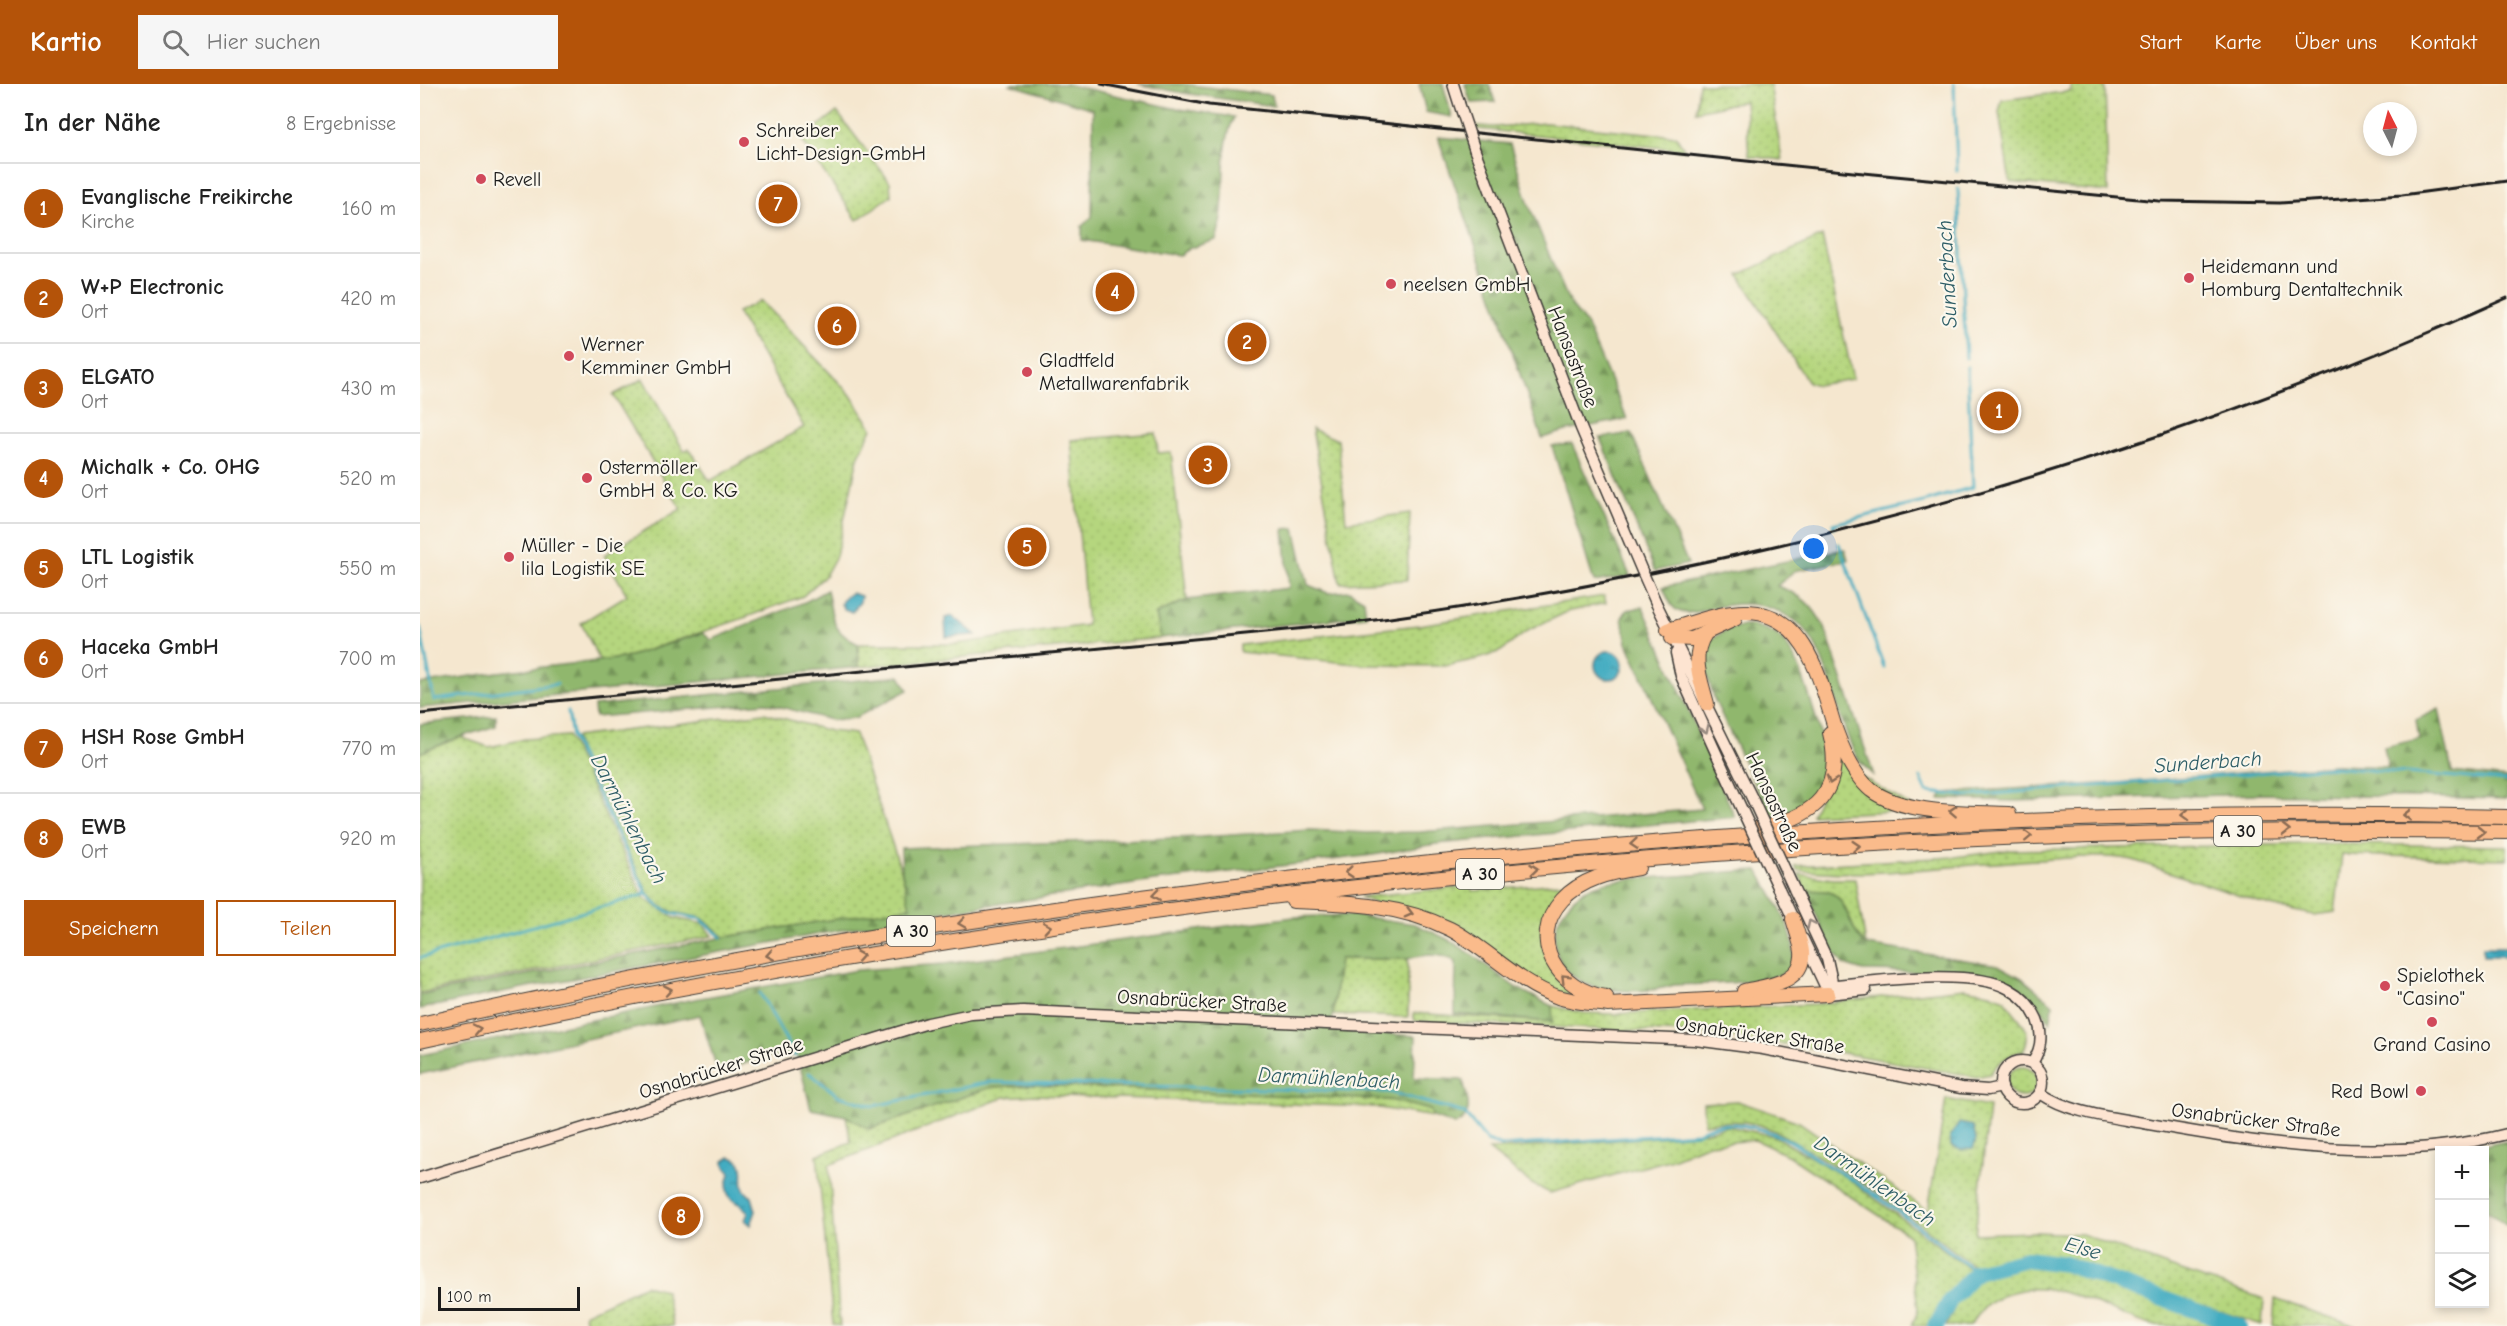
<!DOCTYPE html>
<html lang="de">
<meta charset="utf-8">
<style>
body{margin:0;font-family:"Comic Neue",sans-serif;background:#f6f6f6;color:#222}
.controls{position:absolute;right:18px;bottom:18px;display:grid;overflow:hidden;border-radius:0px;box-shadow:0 3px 9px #0003}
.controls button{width:54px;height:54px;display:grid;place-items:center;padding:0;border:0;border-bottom:2px solid #e0e0e0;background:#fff;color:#222;font:30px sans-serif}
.compass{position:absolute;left:1943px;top:18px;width:54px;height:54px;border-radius:50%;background:#fff;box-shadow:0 3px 9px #0003;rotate:354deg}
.scale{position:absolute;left:18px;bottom:15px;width:142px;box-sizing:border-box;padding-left:6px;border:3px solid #1c1c1c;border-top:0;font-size:16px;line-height:21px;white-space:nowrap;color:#1c1c1c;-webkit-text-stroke:4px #fbf7ec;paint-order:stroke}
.you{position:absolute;left:1394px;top:465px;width:21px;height:21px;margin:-15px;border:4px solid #fff;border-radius:50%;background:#1a73e8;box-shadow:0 0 0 9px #1a73e833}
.badge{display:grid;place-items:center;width:39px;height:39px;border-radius:50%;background:#b45309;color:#fff;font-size:20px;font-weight:700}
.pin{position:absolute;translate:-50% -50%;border:3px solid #fff;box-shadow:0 2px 6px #0006}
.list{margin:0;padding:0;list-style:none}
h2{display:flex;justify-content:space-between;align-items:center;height:78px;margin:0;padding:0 24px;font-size:26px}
h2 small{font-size:20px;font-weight:400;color:#767676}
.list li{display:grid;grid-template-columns:39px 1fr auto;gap:18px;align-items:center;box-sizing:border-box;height:90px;padding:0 24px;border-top:2px solid #e0e0e0}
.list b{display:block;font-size:22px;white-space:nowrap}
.list p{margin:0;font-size:20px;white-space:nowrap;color:#767676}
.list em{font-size:20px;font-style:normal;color:#767676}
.actions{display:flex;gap:12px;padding:18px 24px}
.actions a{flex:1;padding:14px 0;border:2px solid #b45309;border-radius:0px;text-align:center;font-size:21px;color:#b45309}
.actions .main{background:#b45309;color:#fff}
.icon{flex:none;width:33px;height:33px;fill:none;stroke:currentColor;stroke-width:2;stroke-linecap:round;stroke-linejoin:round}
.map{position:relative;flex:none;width:2087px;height:1242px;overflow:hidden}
header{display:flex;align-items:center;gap:36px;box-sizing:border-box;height:84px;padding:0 30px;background:#b45309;color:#fff}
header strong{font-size:28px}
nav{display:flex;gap:33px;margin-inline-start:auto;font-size:21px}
.search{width:420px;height:54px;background:#f6f6f6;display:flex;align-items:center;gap:15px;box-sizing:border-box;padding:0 21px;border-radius:0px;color:#767676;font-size:22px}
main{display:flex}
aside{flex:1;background:#fff}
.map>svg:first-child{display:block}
.grass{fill:url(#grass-dots);stroke:#68794d;stroke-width:1.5}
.forest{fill:url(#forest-firs);stroke:#566a44;stroke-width:1.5}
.water{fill:url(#water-ripples);stroke:#2f646e;stroke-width:1.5}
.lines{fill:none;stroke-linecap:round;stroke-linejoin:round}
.stream{stroke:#42acc1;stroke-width:3}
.river{stroke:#42acc1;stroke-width:16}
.secondary-casing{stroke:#3d3a37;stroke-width:13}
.highway-casing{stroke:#3d3a37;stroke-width:16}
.secondary{stroke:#fde4d1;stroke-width:10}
.highway{stroke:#fabb8b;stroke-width:14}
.rail{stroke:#1c1c1c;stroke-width:3}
.secondary-bridge-casing{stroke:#3d3a37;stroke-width:13;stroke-linecap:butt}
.secondary-bridge{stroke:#fde4d1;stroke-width:10}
.oneway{stroke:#988a80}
.oneway2{stroke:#8b6c54}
.poi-dot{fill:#d1495b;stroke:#fbf7ec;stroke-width:2}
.labels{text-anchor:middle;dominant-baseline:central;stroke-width:4.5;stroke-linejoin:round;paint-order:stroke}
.shield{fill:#fbf7ec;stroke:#5f5e5a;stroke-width:1.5}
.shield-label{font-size:18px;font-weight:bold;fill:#1c1c1c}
.poi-label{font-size:20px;fill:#1c1c1c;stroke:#fbf7ec;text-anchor:start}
.street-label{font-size:20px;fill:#1c1c1c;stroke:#fbf7ec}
.water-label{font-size:21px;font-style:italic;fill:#2d5d66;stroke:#fbf7ec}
</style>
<header>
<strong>Kartio</strong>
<div class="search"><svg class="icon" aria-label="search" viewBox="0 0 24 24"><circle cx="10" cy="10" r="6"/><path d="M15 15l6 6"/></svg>Hier suchen</div>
<nav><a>Start</a><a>Karte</a><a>Über uns</a><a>Kontakt</a></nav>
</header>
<main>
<aside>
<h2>In der Nähe<small>8 Ergebnisse</small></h2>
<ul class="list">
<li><span class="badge">1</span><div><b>Evanglische Freikirche</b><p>Kirche</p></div><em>160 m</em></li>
<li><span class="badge">2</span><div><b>W+P Electronic</b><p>Ort</p></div><em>420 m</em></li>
<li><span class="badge">3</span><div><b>ELGATO</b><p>Ort</p></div><em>430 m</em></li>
<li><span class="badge">4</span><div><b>Michalk + Co. OHG</b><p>Ort</p></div><em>520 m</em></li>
<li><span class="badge">5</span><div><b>LTL Logistik</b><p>Ort</p></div><em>550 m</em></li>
<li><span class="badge">6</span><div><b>Haceka GmbH</b><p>Ort</p></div><em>700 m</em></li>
<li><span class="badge">7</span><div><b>HSH Rose GmbH</b><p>Ort</p></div><em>770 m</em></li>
<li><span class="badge">8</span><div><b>EWB</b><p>Ort</p></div><em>920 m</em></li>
</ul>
<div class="actions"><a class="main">Speichern</a><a>Teilen</a></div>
</aside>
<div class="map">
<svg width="2087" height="1242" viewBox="0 0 2087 1242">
<defs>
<pattern id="grass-dots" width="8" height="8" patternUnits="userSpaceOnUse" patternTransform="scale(1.5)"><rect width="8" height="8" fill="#b5d67e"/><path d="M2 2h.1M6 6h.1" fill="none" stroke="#9bb76c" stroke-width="1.8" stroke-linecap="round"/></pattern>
<pattern id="forest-firs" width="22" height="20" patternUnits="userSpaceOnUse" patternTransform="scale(1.5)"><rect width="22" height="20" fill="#90b76d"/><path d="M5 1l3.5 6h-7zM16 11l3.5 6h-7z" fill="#759459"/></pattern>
<pattern id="water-ripples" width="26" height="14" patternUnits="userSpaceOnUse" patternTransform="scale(1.5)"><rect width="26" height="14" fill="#42acc1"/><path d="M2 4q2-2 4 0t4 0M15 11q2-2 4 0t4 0" fill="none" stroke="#368b9c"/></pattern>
</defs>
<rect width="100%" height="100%" fill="#fbf7ec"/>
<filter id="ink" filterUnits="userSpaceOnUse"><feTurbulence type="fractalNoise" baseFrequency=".0167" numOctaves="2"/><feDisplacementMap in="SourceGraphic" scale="12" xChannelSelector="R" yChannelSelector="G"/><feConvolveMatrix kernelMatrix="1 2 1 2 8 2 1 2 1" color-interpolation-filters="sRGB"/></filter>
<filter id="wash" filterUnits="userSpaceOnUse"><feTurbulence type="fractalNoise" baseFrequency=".008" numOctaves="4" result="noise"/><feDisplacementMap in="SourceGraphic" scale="24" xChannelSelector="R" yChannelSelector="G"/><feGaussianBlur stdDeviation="1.35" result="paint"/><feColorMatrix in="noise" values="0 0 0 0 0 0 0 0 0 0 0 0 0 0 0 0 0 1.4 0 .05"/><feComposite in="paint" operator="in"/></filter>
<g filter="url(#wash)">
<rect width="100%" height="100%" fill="#f5e7cf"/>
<g class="grass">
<path d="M1279,0H1350L1362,76L1329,72L1325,17L1276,27Z"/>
<path d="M1651,0H1685L1688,108L1590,98L1579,28L1582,16L1651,7Z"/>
<path d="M417,28L470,98L471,112L437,136L381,55Z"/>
<path d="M1126,39L1256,52L1265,66L1048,44L1047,41L1074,43Z"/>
<path d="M1402,152L1433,295L1397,301L1388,298L1319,191Z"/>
<path d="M341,217L430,310L452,344L438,374L416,472L405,492L383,512L321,535L204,574L180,577L161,539L207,511L184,471L261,425L193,311L223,295L264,367L269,365L290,397L384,343L317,228Z"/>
<path d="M892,345L918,356L926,438L990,429L987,496L920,499Z"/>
<path d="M736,349L738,369L751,368L767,516L736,530L741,554L439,583L438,560H536L667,541L651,356Z"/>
<path d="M1184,512L1186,519L1147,528L1109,546L1081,567L1062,574L1025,582L946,581L820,568V561L999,541Z"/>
<path d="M344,629L410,647L435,650L482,789L491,823L305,853L282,834L253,828L240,822L228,809L158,666L155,653Z"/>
<path d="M148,652L224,814L254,834L283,840L292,852L0,909V669L40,653L69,663L105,655Z"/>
<path d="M1418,670L1429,685L1502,729L1475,730V727L1392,731Z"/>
<path d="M1892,760L2087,762V775L1922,771L1915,828L1894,831L1850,822L1713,776C1682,770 1650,774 1618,776C1537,780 1457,795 1377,786L1375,782L1534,773L1590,766Z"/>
<path d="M1379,790L1413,795H1435L1446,861C1429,848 1429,814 1409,808C1402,806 1392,807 1385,806Z"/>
<path d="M1151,798L1140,809L1123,861L1166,913L1136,908L1105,893L1070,866L940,813L1051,802L1052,807Z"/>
<path d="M919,875H988V933L913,931Z"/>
<path d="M1545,904L1570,909L1585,915C1595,935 1616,943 1603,967C1589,970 1578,978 1570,990L1556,993L1401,965L1288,950L995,937L993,929L1132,938V922L1164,929L1194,930L1396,920Z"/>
<circle cx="1602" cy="998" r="15"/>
<path d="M612,1001L970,1016L1011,1026L1013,1033L954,1023L614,1011L585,1013L409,1081L420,1242L413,1240L397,1071L431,1058L426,1032L450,1045L572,1003Z"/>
<path d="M1526,1015L1569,1023L1555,1150L1615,1148L1662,1150L1741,1180L1844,1215L1842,1241L1646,1177C1609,1170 1591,1174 1554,1183C1504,1142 1452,1102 1396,1071C1378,1061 1360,1047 1339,1041C1321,1036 1302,1037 1284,1040L1283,1019L1317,1017L1379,1038L1508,1127Z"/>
<path d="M1307,1042L1354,1052L1424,1092L1550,1185L1514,1231L1510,1242H1492L1498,1226L1489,1151L1369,1072L1335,1056L1288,1060L1252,1075L1130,1109L1112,1100L1069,1066L1276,1050Z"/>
<path d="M1607,1179L1642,1184L1809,1242C1791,1242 1747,1242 1731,1241C1679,1226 1624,1183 1571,1218C1563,1223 1556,1234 1550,1242H1526L1537,1218L1561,1192Z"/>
<path d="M225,1201L245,1206L253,1242H166L164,1230Z"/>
<path d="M1855,1215L1936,1242H1853Z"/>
</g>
<g class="forest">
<path d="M589,0H646L753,24L814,33C797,72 809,116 796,156L770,164L759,171L662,156V142L672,133L673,25Z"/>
<path d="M718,0H762L852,11L854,22L763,9Z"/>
<path d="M999,0H1023L1032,33L1006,28Z"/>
<path d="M1045,0H1069L1075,18L1051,19Z"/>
<path d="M1018,53L1090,60L1109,121L1135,185L1150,220L1166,240L1207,335L1146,347L1122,354Z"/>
<path d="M1211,349L1268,480L1235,487L1234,485L1180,354Z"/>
<path d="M1152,360L1202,473L1210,492L1174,498L1132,362Z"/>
<path d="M875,444L888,501L908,509L929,507L944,516L946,532L741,554L736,530L767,516L869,504L864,445Z"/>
<path d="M1425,465L1428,476L1374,487L1357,502C1382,511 1392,520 1405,544L1454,692C1450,688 1445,683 1441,679C1416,644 1411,561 1374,536C1348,518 1322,517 1292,524C1282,526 1271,531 1261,528C1250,525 1247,512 1243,503Z"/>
<path d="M407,506C413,534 410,546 438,560L439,583L0,624V600L78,588L204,574L283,549L291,556L387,517Z"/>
<path d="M1223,523L1315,733L1016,760L953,771L734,797L515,829L97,905L0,925V911L305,853L490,823L482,789L481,764L781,753L890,746L948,749L1000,748L1282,725L1207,559L1202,534L1207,526Z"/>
<path d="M1332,541C1341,544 1352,546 1358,552C1377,570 1384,596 1392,621C1408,672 1424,724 1350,733L1295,617L1285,584L1284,568L1290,556L1310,544Z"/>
<path d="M480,592L488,606L435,634L411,636L346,619L175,633L174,622Z"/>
<path d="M2019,625L2032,688L2087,694V715L1838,710L1592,717L1520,715L1523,709L1698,699L1915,681L1968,683L1964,663L1999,655L1996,636Z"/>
<path d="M76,632V642L40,653L0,669V640Z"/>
<path d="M1338,786C1350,809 1369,835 1373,861C1374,870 1375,881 1367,887C1350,900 1279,900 1254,901C1230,909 1181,910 1159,896C1122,873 1130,827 1165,806C1187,794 1218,795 1242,793C1274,791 1306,788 1338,786Z"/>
<path d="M1385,806C1392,807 1402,806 1409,808C1428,814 1429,848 1446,861L1578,881L1602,894L1633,920L1630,939C1614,908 1589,894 1555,889L1443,887L1424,881L1412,866Z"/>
<path d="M932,831L995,840L1027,855L1050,869L1095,903L1132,922L1133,938L1035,930L1036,878C1022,869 1004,870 988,875H919L911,946L996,952L994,994L1043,996C1047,1016 1056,1030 1035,1041L1013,1033L1010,1026L970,1016L612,1001L572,1003L449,1045L426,1032L391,1025L377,970L364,974L349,972L298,988L280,931L0,990V971L275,915L438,886L525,880L874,833Z"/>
<path d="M2087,1057V1141L2065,1125L2064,1066H2045Z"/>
</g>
<g class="water">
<path d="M431,509L441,512L440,518L432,528L424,525L421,520L423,515Z"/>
<path d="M533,532L556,551L526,553L525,534Z"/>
<circle cx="1189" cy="581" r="14"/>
<rect x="2063" y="863" width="24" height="9"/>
<path d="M1539,1039L1553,1042L1556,1056L1553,1065L1541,1066L1531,1062L1530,1053Z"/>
<path d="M310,1073C335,1079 311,1101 332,1113L336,1127L331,1141L325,1136L328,1129C323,1118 307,1119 307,1104C307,1099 309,1094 310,1089L305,1083L304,1077Z"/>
</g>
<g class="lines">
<g class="stream">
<path d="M1534,0L1537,87"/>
<path d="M1538,105L1546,274"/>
<path d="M1414,443L1413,440L1504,418L1553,403L1547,283"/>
<path d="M1419,460L1464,583"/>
<path d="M0,543L14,616L137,600"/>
<path d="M148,627L152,652L157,666L227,810L239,823L254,830L281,835L301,853"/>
<path d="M1501,694L1507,708L1547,712L1911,683L2087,697"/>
<path d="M0,874L227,810"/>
<path d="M340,909L375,972"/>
<path d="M389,989L419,1012L453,1022L570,998L969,1008L1044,1029L1067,1057L1082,1062L1278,1049C1302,1032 1341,1043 1366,1055C1378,1060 1388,1070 1400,1077C1456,1108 1506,1148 1556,1188"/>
</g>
<path class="river" d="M1516,1242L1531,1215L1556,1188L1606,1175L1645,1180L1819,1242"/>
</g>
</g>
<g filter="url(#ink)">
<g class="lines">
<defs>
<g id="secondary">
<path d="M1033,0L1039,19"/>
<path d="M1055,67L1161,344L1222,487"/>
<path d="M1237,521L1332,714"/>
<path d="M1256,569L1261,592L1317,715"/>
<path d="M1359,805L1376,841"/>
<path d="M1374,805L1407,875L1413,902L1410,907"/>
<path d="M1383,855L1407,906"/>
<path d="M1405,902C1451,898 1550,883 1589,905C1602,912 1611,922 1617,935C1623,950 1621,966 1612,979"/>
<path d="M1408,910L1446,906"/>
<circle cx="1602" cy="998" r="21"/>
<path d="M1620,1009C1651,1030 1692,1033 1729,1040C1847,1061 1968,1080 2087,1050"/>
<path d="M0,1094L508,939L551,930L603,927L1275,956L1343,965L1541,1004L1568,1006L1582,1003"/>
</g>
<g id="highway">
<path d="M1248,546C1274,539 1301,527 1328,528C1389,530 1401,602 1416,647C1423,667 1434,692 1451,706C1484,731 1549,728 1589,730"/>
<path d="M1285,550C1270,573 1281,596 1287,620"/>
<path d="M1252,554L1272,555L1315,535"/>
<path d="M1339,744C1394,734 1425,708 1410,649"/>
<path d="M873,817C927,819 980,820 1030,845C1067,864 1097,899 1138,913C1154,918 1171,919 1188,921L1408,910"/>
<path d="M1324,907C1346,902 1385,899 1382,868C1381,858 1376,846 1373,835"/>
<path d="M1186,913C1138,906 1106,856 1142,816C1161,795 1191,788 1218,784"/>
<path d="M0,940C333,865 672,814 1011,779C1369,743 1728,724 2087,733"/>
<path d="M0,957C685,808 1386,737 2087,748"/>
</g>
</defs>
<use href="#secondary" class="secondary-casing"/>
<use href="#highway" class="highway-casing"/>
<use href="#secondary" class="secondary"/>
<use href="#highway" class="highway"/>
<g class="rail">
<path d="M681,0L789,21L1433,88L1739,117L1860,119L1922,115L1982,111L2087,97"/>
<path d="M0,630L918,541C1322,489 1715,382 2087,214"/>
</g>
<defs>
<g id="secondary-bridge">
<path d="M1039,19L1055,67"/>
<path d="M1222,487L1237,521"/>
<path d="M1332,714L1374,805"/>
<path d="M1317,715L1359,805"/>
</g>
</defs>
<use href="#secondary-bridge" class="secondary-bridge-casing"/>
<use href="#secondary-bridge" class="secondary-bridge"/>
</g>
<defs><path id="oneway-chevron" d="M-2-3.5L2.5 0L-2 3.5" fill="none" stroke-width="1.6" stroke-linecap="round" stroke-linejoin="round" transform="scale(1.5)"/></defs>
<g class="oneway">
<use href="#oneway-chevron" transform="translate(1285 645) rotate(66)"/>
<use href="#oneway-chevron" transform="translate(1391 840) rotate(-116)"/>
</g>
<g class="oneway2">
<use href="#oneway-chevron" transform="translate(1411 696) rotate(108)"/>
<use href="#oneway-chevron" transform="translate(1533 727) rotate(-177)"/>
<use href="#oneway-chevron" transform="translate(1765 731) rotate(178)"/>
<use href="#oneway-chevron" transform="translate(1987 731) rotate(-180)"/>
<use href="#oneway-chevron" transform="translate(1866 746)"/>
<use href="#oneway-chevron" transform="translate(2061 748) rotate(1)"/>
<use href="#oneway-chevron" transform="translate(1608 752) rotate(-2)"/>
<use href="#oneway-chevron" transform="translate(1214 760) rotate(175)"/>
<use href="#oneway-chevron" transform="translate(1436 762) rotate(-4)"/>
<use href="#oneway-chevron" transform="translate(1114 785) rotate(-6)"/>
<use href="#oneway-chevron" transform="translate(929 788) rotate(174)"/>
<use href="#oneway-chevron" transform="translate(736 811) rotate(172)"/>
<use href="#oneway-chevron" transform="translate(989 829) rotate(15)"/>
<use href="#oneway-chevron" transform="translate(542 839) rotate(172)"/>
<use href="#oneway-chevron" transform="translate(627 843) rotate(-9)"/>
<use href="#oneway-chevron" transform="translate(350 871) rotate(170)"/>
<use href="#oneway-chevron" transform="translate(440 872) rotate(-10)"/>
<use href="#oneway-chevron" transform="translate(1145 894) rotate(-135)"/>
<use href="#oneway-chevron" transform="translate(248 906) rotate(-10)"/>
<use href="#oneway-chevron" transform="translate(57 945) rotate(-12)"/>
</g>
</g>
<g class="poi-dot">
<circle cx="324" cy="58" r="6"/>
<circle cx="61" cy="95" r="6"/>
<circle cx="1769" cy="194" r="6"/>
<circle cx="971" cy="200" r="6"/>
<circle cx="149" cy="272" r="6"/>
<circle cx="607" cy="288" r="6"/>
<circle cx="167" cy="394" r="6"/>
<circle cx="89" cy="473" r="6"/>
<circle cx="1965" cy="902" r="6"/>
<circle cx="2012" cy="938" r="6"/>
<circle cx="2001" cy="1007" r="6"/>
</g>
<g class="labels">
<g class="shield">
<rect x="1794" y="732" width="48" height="30" rx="4.5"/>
<rect x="1036" y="775" width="48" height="30" rx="4.5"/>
<rect x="467" y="832" width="48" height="30" rx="4.5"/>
</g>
<g class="shield-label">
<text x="1818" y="747">A 30</text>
<text x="1060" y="790">A 30</text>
<text x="491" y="847">A 30</text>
</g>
<g class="poi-label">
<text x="336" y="46">Schreiber<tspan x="336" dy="23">Licht-Design-GmbH</tspan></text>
<text x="73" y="95">Revell</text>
<text x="1781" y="182">Heidemann und<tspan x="1781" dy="23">Homburg Dentaltechnik</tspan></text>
<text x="983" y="200">neelsen GmbH</text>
<text x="161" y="260">Werner<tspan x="161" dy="23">Kemminer GmbH</tspan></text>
<text x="619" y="276">Gladtfeld<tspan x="619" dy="23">Metallwarenfabrik</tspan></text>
<text x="179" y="383">Ostermöller<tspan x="179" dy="23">GmbH &amp; Co. KG</tspan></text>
<text x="101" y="461">Müller - Die<tspan x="101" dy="23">lila Logistik SE</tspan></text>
<text x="1977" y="891">Spielothek<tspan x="1977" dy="23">"Casino"</tspan></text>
<text x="2012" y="960" text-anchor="middle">Grand Casino</text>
<text x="1989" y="1007" text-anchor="end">Red Bowl</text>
</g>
<g class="street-label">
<text transform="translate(1153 273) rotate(69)">Hansastraße</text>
<text transform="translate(1354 718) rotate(65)">Hansastraße</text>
<text transform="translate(782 917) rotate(3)">Osnabrücker Straße</text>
<text transform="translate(1340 951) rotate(8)">Osnabrücker Straße</text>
<text transform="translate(301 984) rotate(-17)">Osnabrücker Straße</text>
<text transform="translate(1836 1036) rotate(7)">Osnabrücker Straße</text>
</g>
<g class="water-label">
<text transform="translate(1527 190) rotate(-93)">Sunderbach</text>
<text transform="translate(1788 678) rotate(-4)">Sunderbach</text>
<text transform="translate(209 735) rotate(63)">Darmühlenbach</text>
<text transform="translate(909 994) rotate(3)">Darmühlenbach</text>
<text transform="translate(1455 1097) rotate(35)">Darmühlenbach</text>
<text transform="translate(1663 1164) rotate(16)">Else</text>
</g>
</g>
</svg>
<div class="controls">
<button>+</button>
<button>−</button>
<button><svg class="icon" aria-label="layers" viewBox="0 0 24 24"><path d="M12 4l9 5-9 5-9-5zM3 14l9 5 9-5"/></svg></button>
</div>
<svg class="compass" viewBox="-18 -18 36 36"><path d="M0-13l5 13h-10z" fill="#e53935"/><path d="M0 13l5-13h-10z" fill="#767676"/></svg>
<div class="scale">100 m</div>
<div class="you"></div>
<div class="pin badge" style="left:1579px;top:327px">1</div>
<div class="pin badge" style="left:827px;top:258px">2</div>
<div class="pin badge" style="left:788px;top:381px">3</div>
<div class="pin badge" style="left:695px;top:208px">4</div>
<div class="pin badge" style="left:607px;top:463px">5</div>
<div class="pin badge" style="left:417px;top:242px">6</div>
<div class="pin badge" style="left:358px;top:120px">7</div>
<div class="pin badge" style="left:261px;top:1132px">8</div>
</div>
</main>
